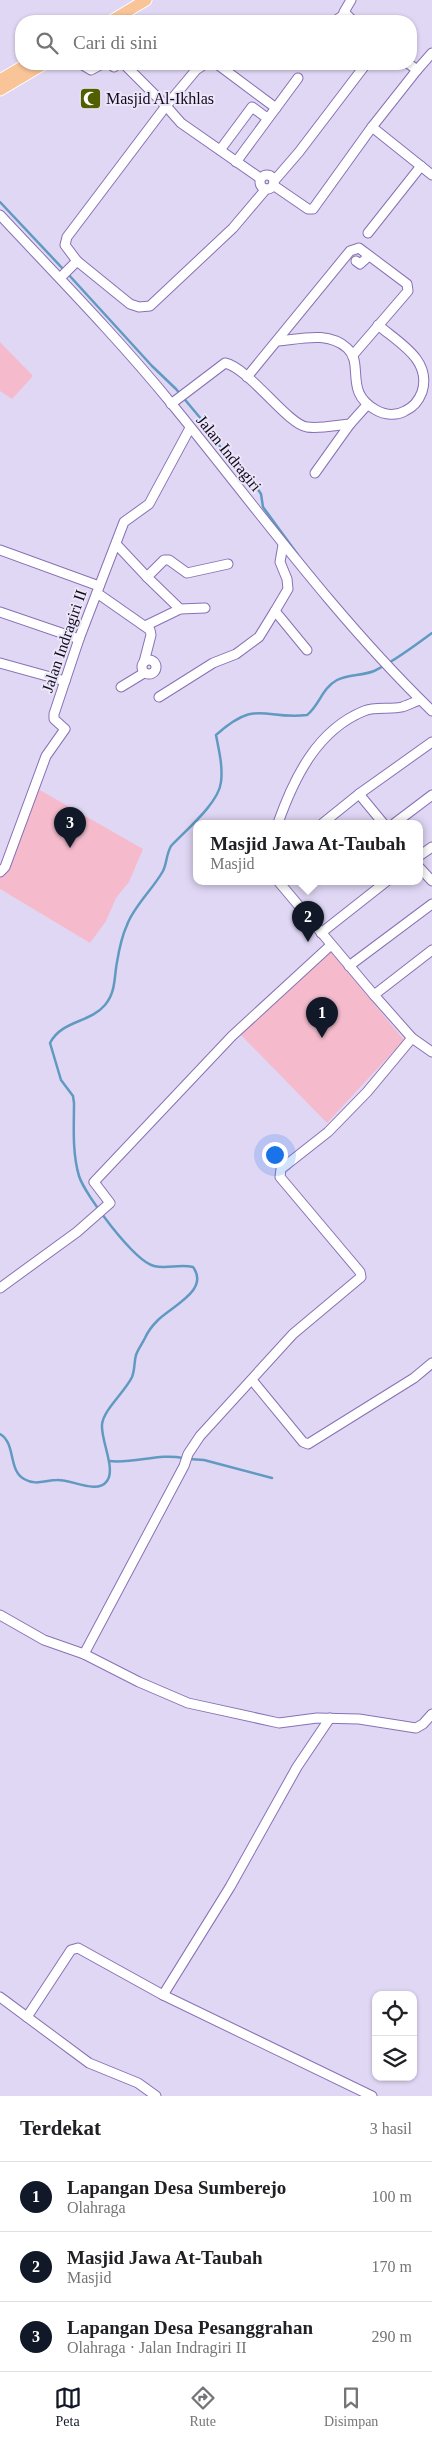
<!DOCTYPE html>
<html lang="id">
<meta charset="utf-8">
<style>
body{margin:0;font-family:"Times New Roman",serif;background:#f2f2f2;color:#202124}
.controls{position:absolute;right:15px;bottom:15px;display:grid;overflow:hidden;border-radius:10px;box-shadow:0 1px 4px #0004}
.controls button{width:45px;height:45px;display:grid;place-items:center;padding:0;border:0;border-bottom:1px solid #e0e0e0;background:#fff;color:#202124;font:25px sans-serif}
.you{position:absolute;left:274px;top:1154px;width:18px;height:18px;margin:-12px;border:4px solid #fff;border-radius:50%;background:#1a73e8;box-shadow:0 0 0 8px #1a73e833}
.badge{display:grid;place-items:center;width:32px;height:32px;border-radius:50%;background:#111827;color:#fff;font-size:16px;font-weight:700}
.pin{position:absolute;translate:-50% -41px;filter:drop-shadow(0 1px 2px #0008)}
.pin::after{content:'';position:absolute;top:26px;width:18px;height:15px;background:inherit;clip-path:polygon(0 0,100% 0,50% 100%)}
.popup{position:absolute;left:193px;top:820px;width:230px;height:65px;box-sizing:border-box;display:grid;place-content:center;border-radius:10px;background:#fff;filter:drop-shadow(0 1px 4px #0005);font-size:16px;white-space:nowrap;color:#757577}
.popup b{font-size:19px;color:#202124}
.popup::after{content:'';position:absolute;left:50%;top:100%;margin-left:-10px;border:10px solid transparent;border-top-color:#fff}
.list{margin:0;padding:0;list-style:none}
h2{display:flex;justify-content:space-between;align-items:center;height:65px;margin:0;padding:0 20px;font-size:21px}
h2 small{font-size:16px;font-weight:400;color:#757577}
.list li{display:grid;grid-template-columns:32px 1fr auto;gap:15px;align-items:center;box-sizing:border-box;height:70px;padding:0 20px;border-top:1px solid #e0e0e0}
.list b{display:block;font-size:19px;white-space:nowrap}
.list p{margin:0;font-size:16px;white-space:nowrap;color:#757577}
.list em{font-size:16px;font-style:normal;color:#757577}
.icon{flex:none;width:28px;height:28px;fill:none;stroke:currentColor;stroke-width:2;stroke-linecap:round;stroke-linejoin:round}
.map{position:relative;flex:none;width:432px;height:2096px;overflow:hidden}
.search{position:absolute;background:#fff;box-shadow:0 1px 4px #0004;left:15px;right:15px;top:15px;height:55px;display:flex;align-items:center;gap:12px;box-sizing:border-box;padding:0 18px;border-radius:20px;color:#757577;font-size:19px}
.sheet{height:275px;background:#fff}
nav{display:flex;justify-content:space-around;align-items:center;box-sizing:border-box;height:70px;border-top:1px solid #e0e0e0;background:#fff;font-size:14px;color:#757577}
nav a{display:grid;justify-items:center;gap:2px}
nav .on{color:#111827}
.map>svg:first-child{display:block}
.green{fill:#f5bbcc}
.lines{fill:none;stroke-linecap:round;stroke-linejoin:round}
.stream{stroke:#619ac0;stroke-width:2.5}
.minor-casing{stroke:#8971b5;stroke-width:11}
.major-casing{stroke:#fff;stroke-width:13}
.minor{stroke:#fff;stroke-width:9}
.major{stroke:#f8c498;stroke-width:11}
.labels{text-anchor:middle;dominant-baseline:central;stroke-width:4;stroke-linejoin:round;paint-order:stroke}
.poi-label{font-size:16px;fill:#120821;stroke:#ebe7f6;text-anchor:start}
.street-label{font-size:16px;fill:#120821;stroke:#ebe7f6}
</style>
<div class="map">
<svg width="432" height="2096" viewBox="0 0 432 2096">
<rect width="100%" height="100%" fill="#e0d7f5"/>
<g class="green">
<path d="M0,342L33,376L12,399L0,391Z"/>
<path d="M38,789L143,849L129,882L116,898L106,921L90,943L0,889V876Z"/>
<path d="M330,951L404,1040L327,1123L238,1032Z"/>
</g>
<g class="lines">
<g class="stream">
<path d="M0,202L64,270"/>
<path d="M68,274L152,366L176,389L212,432L224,454L257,488L261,494L263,507L298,555"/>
<path d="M0,1434C16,1443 8,1470 24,1479C36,1486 45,1480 57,1480C71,1479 97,1495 107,1481C116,1469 101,1441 102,1425C103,1410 125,1392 132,1377C135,1370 134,1362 136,1355C138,1349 142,1344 145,1338C148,1331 153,1325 158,1320C172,1306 210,1290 193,1267C180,1264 166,1269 154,1266C134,1261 85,1195 79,1176C72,1152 74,1127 74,1103L73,1096L61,1080L50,1043C62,1020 90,1023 105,1005C116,992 114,977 117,962C119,950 122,936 127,925C134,906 153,889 163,871C167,863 166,855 171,846C185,831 219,803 221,782C223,766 219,751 216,735C257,698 263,720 307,715C319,706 322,688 337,680C348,674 362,676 374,671C395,661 414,646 432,633"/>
<path d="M189,1459L204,1460L272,1478"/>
<path d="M109,1461C134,1464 159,1453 183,1458"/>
</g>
<defs>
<g id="minor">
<path d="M351,0L344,12L353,21"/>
<path d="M335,21L345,14"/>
<path d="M81,64L91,70L102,64"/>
<path d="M110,64L114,67"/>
<path d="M124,64L166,106L196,70L205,64"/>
<path d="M217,64L276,108"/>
<path d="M417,70L432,53"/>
<path d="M372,127L417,70L409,64"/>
<path d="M220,150L252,107L267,118"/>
<path d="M236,162L298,78"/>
<circle cx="267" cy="182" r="7"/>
<path d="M274,181L299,152L366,64"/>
<path d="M273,185L308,209H313L372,127L432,175"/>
<path d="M0,215C58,277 117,337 171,403C256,507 335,617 432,711"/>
<path d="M368,233L421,166"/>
<path d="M77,261L65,245L67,237L166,106L181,123L260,178"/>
<path d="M356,261L360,264L369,256"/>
<path d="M60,278L77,261L130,304L139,307L150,306L233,228L266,189"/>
<path d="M278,341C301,339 328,331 347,348C365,364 343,392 376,410C385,415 396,416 405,411C414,407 419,400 422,392C432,360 399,343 378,325"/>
<path d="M247,377L350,251L359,248L407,284L408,291L353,355"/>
<path d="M171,404L225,363C249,368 288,425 307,427C320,429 337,425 350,424L367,405"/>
<path d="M315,473L350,424"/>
<path d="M117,545L147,577"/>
<path d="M283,545L280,562L287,579L288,589L275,611L307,650"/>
<path d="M0,550L99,586"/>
<path d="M97,593L150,630L151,635L144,662"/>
<path d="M180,609L147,577L164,560H169L187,573L228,564"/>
<path d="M0,612L79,639"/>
<path d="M145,626L180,609L205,608"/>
<circle cx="149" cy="667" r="7"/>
<path d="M0,663L65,681"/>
<path d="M121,687L144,673"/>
<path d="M159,697L213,663L236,654L259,637L275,611"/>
<path d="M359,794L383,823"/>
<path d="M278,823C294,778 317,730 364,711C376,706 390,710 402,707C408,705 414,702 420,700"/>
<path d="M323,823L359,794L432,742"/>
<path d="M395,823L432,795"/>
<path d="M419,856L432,847"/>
<path d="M419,867L432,881"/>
<path d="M0,872L5,867L46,756L65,729L54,719V714L79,639L124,522L149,504L190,428"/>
<path d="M278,881L374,995L432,950"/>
<path d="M321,933L387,881"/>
<path d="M349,966L432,904"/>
<path d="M374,995L412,1038L432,1052"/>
<path d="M0,1288L77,1232L110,1203L94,1182L232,1036L331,945"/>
<path d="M252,1380L303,1442L308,1444L414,1378L432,1363"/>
<path d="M0,1615L44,1640L84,1654L139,1682L188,1703L279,1723L317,1718L359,1719L416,1728L423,1724L432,1714"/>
<path d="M84,1654L184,1466L188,1454L200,1436L293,1334L361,1277L360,1272L280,1177L281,1169L328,1132L367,1092L412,1038"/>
<path d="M163,1995L230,1887L297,1767L330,1718"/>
<path d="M0,1997L89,2063L138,2083L156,2096"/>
<path d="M27,2017L71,1950L78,1948L163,1995L372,2096"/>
</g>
<g id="major">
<path d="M111,21L146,0"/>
<path d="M0,80L27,64"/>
<path d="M0,90L44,64"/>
</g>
</defs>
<use href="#minor" class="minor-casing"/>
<use href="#major" class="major-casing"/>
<use href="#minor" class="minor"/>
<use href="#major" class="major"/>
</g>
<defs>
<symbol id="mosque-square" viewBox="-11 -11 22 22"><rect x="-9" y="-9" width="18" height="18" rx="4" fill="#515f00" stroke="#ebe7f6"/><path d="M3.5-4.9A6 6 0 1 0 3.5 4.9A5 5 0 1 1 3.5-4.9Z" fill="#fff"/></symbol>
</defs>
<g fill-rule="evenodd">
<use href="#mosque-square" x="78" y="86" width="25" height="25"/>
</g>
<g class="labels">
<g class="poi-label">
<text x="106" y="98">Masjid Al-Ikhlas</text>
</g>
<g class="street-label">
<text transform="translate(229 453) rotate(51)">Jalan Indragiri</text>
<text transform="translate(64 641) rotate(-71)">Jalan Indragiri II</text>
</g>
</g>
</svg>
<div class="controls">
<button><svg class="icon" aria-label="locate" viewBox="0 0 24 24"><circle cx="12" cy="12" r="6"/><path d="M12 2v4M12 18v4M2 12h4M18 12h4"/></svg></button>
<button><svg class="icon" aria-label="layers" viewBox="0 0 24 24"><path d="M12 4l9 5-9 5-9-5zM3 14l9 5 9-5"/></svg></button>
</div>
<div class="you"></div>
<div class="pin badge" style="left:322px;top:1038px">1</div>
<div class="pin badge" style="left:308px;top:942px">2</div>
<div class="popup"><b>Masjid Jawa At-Taubah</b>Masjid</div>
<div class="pin badge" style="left:70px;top:848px">3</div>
<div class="search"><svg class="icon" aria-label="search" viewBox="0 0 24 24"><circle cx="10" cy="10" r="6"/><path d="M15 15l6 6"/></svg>Cari di sini</div>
</div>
<section class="sheet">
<h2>Terdekat<small>3 hasil</small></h2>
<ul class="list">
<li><span class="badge">1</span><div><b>Lapangan Desa Sumberejo</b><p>Olahraga</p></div><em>100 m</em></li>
<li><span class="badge">2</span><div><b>Masjid Jawa At-Taubah</b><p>Masjid</p></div><em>170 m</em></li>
<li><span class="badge">3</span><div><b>Lapangan Desa Pesanggrahan</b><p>Olahraga · Jalan Indragiri II</p></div><em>290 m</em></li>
</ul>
</section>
<nav>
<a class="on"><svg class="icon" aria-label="map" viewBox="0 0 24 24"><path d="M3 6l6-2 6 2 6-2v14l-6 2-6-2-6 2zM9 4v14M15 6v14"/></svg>Peta</a>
<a><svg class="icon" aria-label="directions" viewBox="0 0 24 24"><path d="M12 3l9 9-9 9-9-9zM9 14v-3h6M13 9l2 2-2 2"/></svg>Rute</a>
<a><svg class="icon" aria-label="saved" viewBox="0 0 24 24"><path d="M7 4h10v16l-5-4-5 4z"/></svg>Disimpan</a>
</nav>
